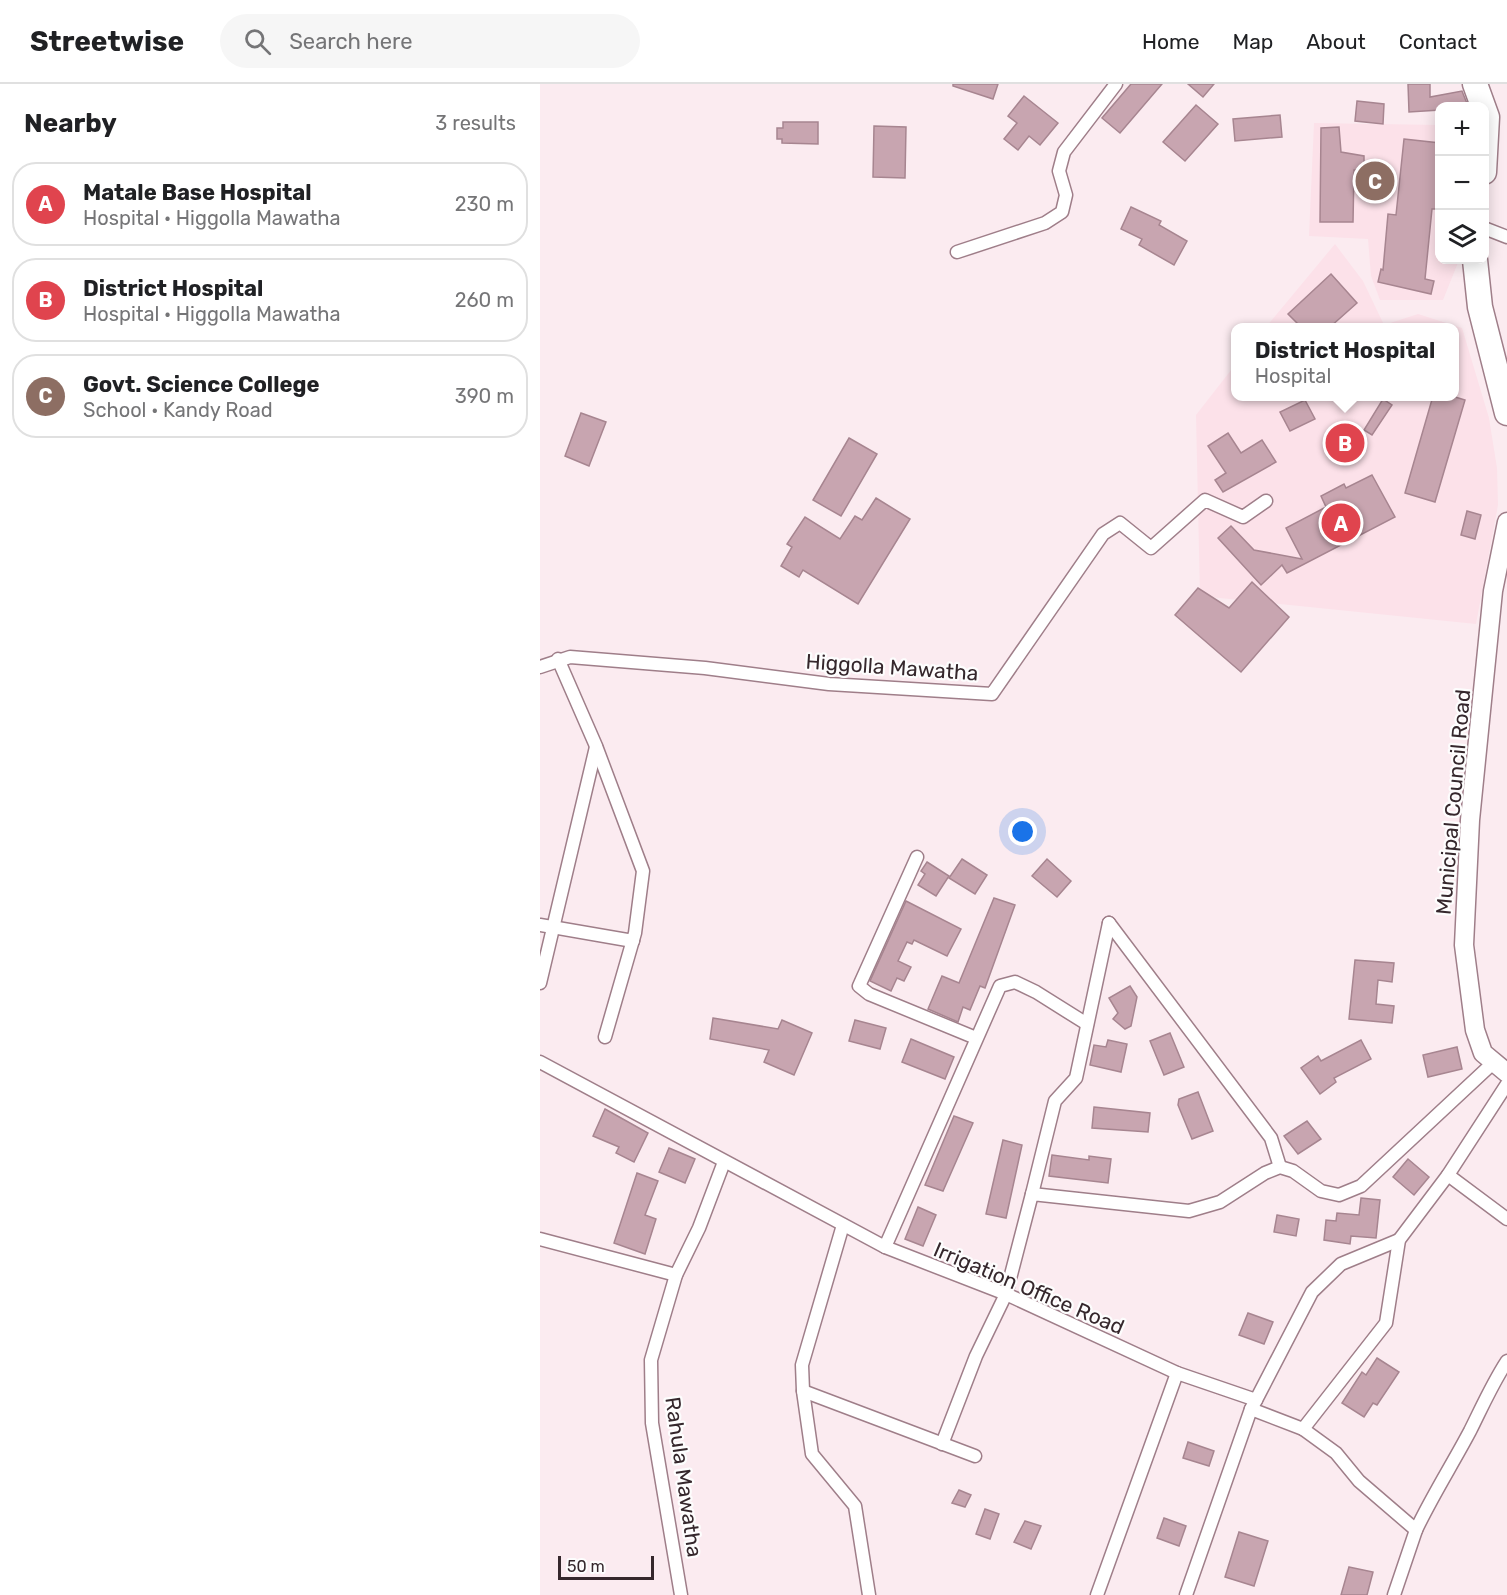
<!DOCTYPE html>
<meta charset="utf-8">
<style>
body{margin:0;font-family:Rubik,sans-serif;background:#f6f6f6;color:#202124}
.controls{position:absolute;right:18px;top:18px;display:grid;overflow:hidden;border-radius:12px;box-shadow:0 3px 15px #0003}
.controls button{width:54px;height:54px;display:grid;place-items:center;padding:0;border:0;border-bottom:2px solid #e0e0e0;background:#fff;color:#202124;font:30px sans-serif}
.scale{position:absolute;left:18px;bottom:15px;width:96px;box-sizing:border-box;padding-left:6px;border:3px solid #35272c;border-top:0;font-size:16px;line-height:21px;white-space:nowrap;color:#35272c;-webkit-text-stroke:4px #fdfdfd;paint-order:stroke}
.you{position:absolute;left:483px;top:748px;width:21px;height:21px;margin:-15px;border:4px solid #fff;border-radius:50%;background:#1a73e8;box-shadow:0 0 0 9px #1a73e833}
.badge{display:grid;place-items:center;width:39px;height:39px;border-radius:50%;background:#b45309;color:#fff;font-size:20px;font-weight:700}
.pin{position:absolute;translate:-50% -50%;border:3px solid #fff;box-shadow:0 2px 6px #0006}
.popup{position:absolute;left:691px;top:239px;width:228px;height:78px;box-sizing:border-box;display:grid;place-content:center;border-radius:12px;background:#fff;filter:drop-shadow(0 2px 4px #0005);font-size:20px;white-space:nowrap;color:#757577}
.popup b{font-size:22px;color:#202124}
.popup::after{content:'';position:absolute;left:50%;top:100%;margin-left:-12px;border:12px solid transparent;border-top-color:#fff}
.list{margin:0;padding:0;list-style:none}
h2{display:flex;justify-content:space-between;align-items:center;height:78px;margin:0;padding:0 24px;font-size:26px}
h2 small{font-size:20px;font-weight:400;color:#757577}
.list li{display:grid;grid-template-columns:39px 1fr auto;gap:18px;align-items:center;box-sizing:border-box;height:84px;margin:0 12px 12px;padding:0 12px;border:2px solid #e0e0e0;border-radius:24px}
.list b{display:block;font-size:22px;white-space:nowrap}
.list p{margin:0;font-size:20px;white-space:nowrap;color:#757577}
.list em{font-size:20px;font-style:normal;color:#757577}
.icon{flex:none;width:33px;height:33px;fill:none;stroke:currentColor;stroke-width:2;stroke-linecap:round;stroke-linejoin:round}
.map{position:relative;flex:none;width:967px;height:1511px;overflow:hidden}
header{display:flex;align-items:center;gap:36px;box-sizing:border-box;height:84px;padding:0 30px;background:#fff;border-bottom:2px solid #e0e0e0}
header strong{font-size:28px}
nav{display:flex;gap:33px;margin-inline-start:auto;font-size:21px}
.search{width:420px;height:54px;background:#f6f6f6;display:flex;align-items:center;gap:15px;box-sizing:border-box;padding:0 21px;border-radius:33px;color:#757577;font-size:22px}
main{display:flex}
aside{flex:1;background:#fff}
.map>svg:first-child{display:block}
.built{fill:#fce1e9}
.building{fill:#c8a5b0;stroke:#a78590;stroke-width:1.5}
.lines{fill:none;stroke-linecap:round;stroke-linejoin:round}
.street-casing{stroke:#9f7e89;stroke-width:15}
.secondary-casing{stroke:#9f7e89;stroke-width:21}
.highway-casing{stroke:#9f7e89;stroke-width:27}
.street{stroke:#fff;stroke-width:12}
.secondary{stroke:#fff;stroke-width:18}
.highway{stroke:#fff;stroke-width:24}
.labels{text-anchor:middle;dominant-baseline:central;stroke-width:4.5;stroke-linejoin:round;paint-order:stroke}
.street-label{font-size:21px;fill:#35272c;stroke:#fdfdfd}
</style>
<header>
<strong>Streetwise</strong>
<div class="search"><svg class="icon" aria-label="search" viewBox="0 0 24 24"><circle cx="10" cy="10" r="6"/><path d="M15 15l6 6"/></svg>Search here</div>
<nav><a>Home</a><a>Map</a><a>About</a><a>Contact</a></nav>
</header>
<main>
<aside>
<h2>Nearby<small>3 results</small></h2>
<ul class="list">
<li><span class="badge" style="background:#e0444e">A</span><div><b>Matale Base Hospital</b><p>Hospital · Higgolla Mawatha</p></div><em>230 m</em></li>
<li><span class="badge" style="background:#e0444e">B</span><div><b>District Hospital</b><p>Hospital · Higgolla Mawatha</p></div><em>260 m</em></li>
<li><span class="badge" style="background:#8d6e63">C</span><div><b>Govt. Science College</b><p>School · Kandy Road</p></div><em>390 m</em></li>
</ul>
</aside>
<div class="map">
<svg width="967" height="1511" viewBox="0 0 967 1511">
<rect width="100%" height="100%" fill="#fbebf0"/>
<g class="built">
<path d="M774,39L899,41L900,176H919L903,216H840L831,192L828,155L769,152Z"/>
<path d="M795,160L823,197L844,241L878,230L922,244L949,334L957,384L958,421L936,540L660,512L656,331L695,281L696,312H914V244L726,243Z"/>
</g>
<g class="building">
<path d="M413,0H458L453,15L413,2Z"/>
<path d="M591,0H622L580,49L562,34Z"/>
<path d="M648,0H674L663,13Z"/>
<path d="M868,0H890V13L922,7L928,22H900V26L869,28Z"/>
<path d="M484,12L518,39L500,61L489,52L478,66L464,55L477,39L468,32Z"/>
<path d="M817,17L844,20L843,40L815,37Z"/>
<path d="M656,21L678,40L645,77L623,58Z"/>
<path d="M740,31L742,53L695,57L693,35Z"/>
<path d="M243,38H278V60L242,59V55H237V44H243Z"/>
<path d="M334,42L366,43L365,94L333,93Z"/>
<path d="M799,43L801,68L824,72V86H814L813,138H780L781,44Z"/>
<path d="M864,55L900,59L898,125H892L885,195L894,197L891,210L838,198L841,185L843,186L848,130L856,131Z"/>
<path d="M591,123L621,137L619,141L647,157L634,181L599,161L602,155L581,145Z"/>
<path d="M791,190L817,219L790,243H761L748,230Z"/>
<path d="M893,312H912L925,316L895,418L865,409Z"/>
<path d="M843,315L852,321L832,351L824,346Z"/>
<path d="M765,316L775,335L750,347L740,328Z"/>
<path d="M41,329L66,338L49,382L25,372Z"/>
<path d="M688,349L701,369L722,356L736,378L683,408L675,396L686,389L668,362Z"/>
<path d="M309,354L337,370L301,432L273,416Z"/>
<path d="M832,391L855,433L747,489L742,481L721,501L678,454L691,442L714,466L762,475L746,444L786,423L781,412L804,400L806,404Z"/>
<path d="M336,414L370,435L318,520L263,486L259,493L241,482L252,463L247,460L265,433L300,455L315,432L322,436Z"/>
<path d="M927,427L941,431L935,455L921,451Z"/>
<path d="M712,498L749,533L701,588L635,531L658,504L689,524Z"/>
<path d="M422,775L447,791L435,810L409,794Z"/>
<path d="M507,775L531,797L517,813L492,792Z"/>
<path d="M387,778L409,792L396,812L378,801L385,790L381,787Z"/>
<path d="M454,814L475,821L445,904L440,902L430,926L423,923L418,938L388,925L402,892L419,899Z"/>
<path d="M366,817L421,845L407,872L374,856L372,860L367,858L358,877L371,883L364,897L357,894L351,907L330,897Z"/>
<path d="M815,876L854,879L852,898L838,896L836,920L854,922L852,939L809,935Z"/>
<path d="M590,902L597,913L591,942L585,945L573,935L578,929L569,914Z"/>
<path d="M173,934L238,945L242,936L272,949L254,991L224,978L229,966L170,955Z"/>
<path d="M315,936L346,944L340,965L309,957Z"/>
<path d="M630,949L644,983L624,991L610,957Z"/>
<path d="M371,955L414,973L405,995L362,978Z"/>
<path d="M568,956L587,960L581,988L550,981L554,961L566,963Z"/>
<path d="M821,956L831,975L794,994L796,998L780,1010L761,984L778,972L781,977Z"/>
<path d="M917,963L922,985L888,993L883,971Z"/>
<path d="M658,1008L673,1047L652,1055L638,1021L639,1015Z"/>
<path d="M554,1023L610,1029L608,1048L552,1044Z"/>
<path d="M65,1025L108,1049L94,1078L76,1069L79,1063L53,1052Z"/>
<path d="M414,1032L433,1039L403,1107L385,1101Z"/>
<path d="M767,1037L781,1055L758,1070L744,1052Z"/>
<path d="M463,1056L482,1061L466,1134L446,1130Z"/>
<path d="M129,1064L155,1075L145,1099L119,1088Z"/>
<path d="M512,1071L549,1076V1072L571,1075L568,1099L509,1092Z"/>
<path d="M868,1075L889,1093L874,1111L853,1093Z"/>
<path d="M97,1089L118,1097L105,1131L116,1135L105,1170L74,1159Z"/>
<path d="M821,1114L840,1116L836,1154L811,1152L810,1160L784,1156L786,1136L796,1137L797,1129L819,1131Z"/>
<path d="M378,1123L396,1131L383,1162L365,1155Z"/>
<path d="M737,1131L759,1135L756,1152L734,1148Z"/>
<path d="M708,1229L733,1238L724,1260L699,1251Z"/>
<path d="M837,1274L859,1288L837,1321L833,1319L824,1333L802,1319L822,1288L826,1291Z"/>
<path d="M648,1358L674,1367L669,1382L643,1374Z"/>
<path d="M419,1406L431,1411L425,1423L412,1419Z"/>
<path d="M445,1425L459,1430L450,1455L436,1450Z"/>
<path d="M624,1434L646,1442L639,1462L617,1454Z"/>
<path d="M485,1437L501,1442L491,1465L474,1458Z"/>
<path d="M699,1448L728,1457L714,1502L685,1493Z"/>
<path d="M809,1483L833,1488L827,1511H801Z"/>
</g>
<g class="lines">
<defs>
<g id="street">
<path d="M944,144L967,153"/>
<path d="M417,168L505,139L522,128L526,111L519,87L524,68L576,0"/>
<path d="M18,575L56,662L103,787L95,849L65,953"/>
<path d="M0,583L30,573L165,584L289,600L452,610L563,450L580,439L611,464L665,416L703,433L726,417"/>
<path d="M377,773L319,902L329,910L436,954"/>
<path d="M569,839L731,1054L740,1083"/>
<path d="M0,841L93,857"/>
<path d="M0,899L56,663"/>
<path d="M0,978L345,1163L466,1210L637,1289L716,1316L711,1325L763,1345L796,1369L819,1397L876,1446L854,1511"/>
<path d="M908,1091L967,1135"/>
<path d="M492,1110L515,1017L536,994L569,839"/>
<path d="M303,1141L262,1281L263,1307L272,1370L315,1422L329,1511"/>
<path d="M0,1155L136,1191"/>
<path d="M345,1163L460,902L475,898L496,908L547,940"/>
<path d="M263,1307L435,1372"/>
<path d="M716,1316L772,1208L801,1180L859,1156"/>
<path d="M763,1345L846,1239L859,1156L908,1091L967,1000"/>
<path d="M402,1360L436,1272L466,1210L492,1110L649,1127L680,1118L725,1089L740,1083L753,1087L781,1107L799,1111L821,1102L953,979"/>
<path d="M876,1446C892,1412 912,1381 930,1347C942,1323 952,1300 967,1277"/>
<path d="M141,1511L112,1339L111,1276L136,1191L159,1144L184,1078"/>
<path d="M557,1511L637,1289"/>
<path d="M646,1511L711,1325"/>
</g>
<path id="secondary" d="M967,438L953,507L930,736L924,861L935,946L943,969L967,989"/>
<g id="highway">
<path d="M935,0L947,33L944,88"/>
<path d="M935,176L940,223L967,329"/>
</g>
</defs>
<use href="#street" class="street-casing"/>
<use href="#secondary" class="secondary-casing"/>
<use href="#highway" class="highway-casing"/>
<use href="#street" class="street"/>
<use href="#secondary" class="secondary"/>
<use href="#highway" class="highway"/>
</g>
<g class="labels">
<g class="street-label">
<text transform="translate(352 583) rotate(4)">Higgolla Mawatha</text>
<text transform="translate(913 718) rotate(-85)">Municipal Council Road</text>
<text transform="translate(489 1204) rotate(23)">Irrigation Office Road</text>
<text transform="translate(144 1393) rotate(82)">Rahula Mawatha</text>
</g>
</g>
</svg>
<div class="controls">
<button>+</button>
<button>−</button>
<button><svg class="icon" aria-label="layers" viewBox="0 0 24 24"><path d="M12 4l9 5-9 5-9-5zM3 14l9 5 9-5"/></svg></button>
</div>
<div class="scale">50 m</div>
<div class="you"></div>
<div class="pin badge" style="left:801px;top:439px;background:#e0444e">A</div>
<div class="pin badge" style="left:805px;top:359px;background:#e0444e">B</div>
<div class="popup"><b>District Hospital</b>Hospital</div>
<div class="pin badge" style="left:835px;top:97px;background:#8d6e63">C</div>
</div>
</main>
